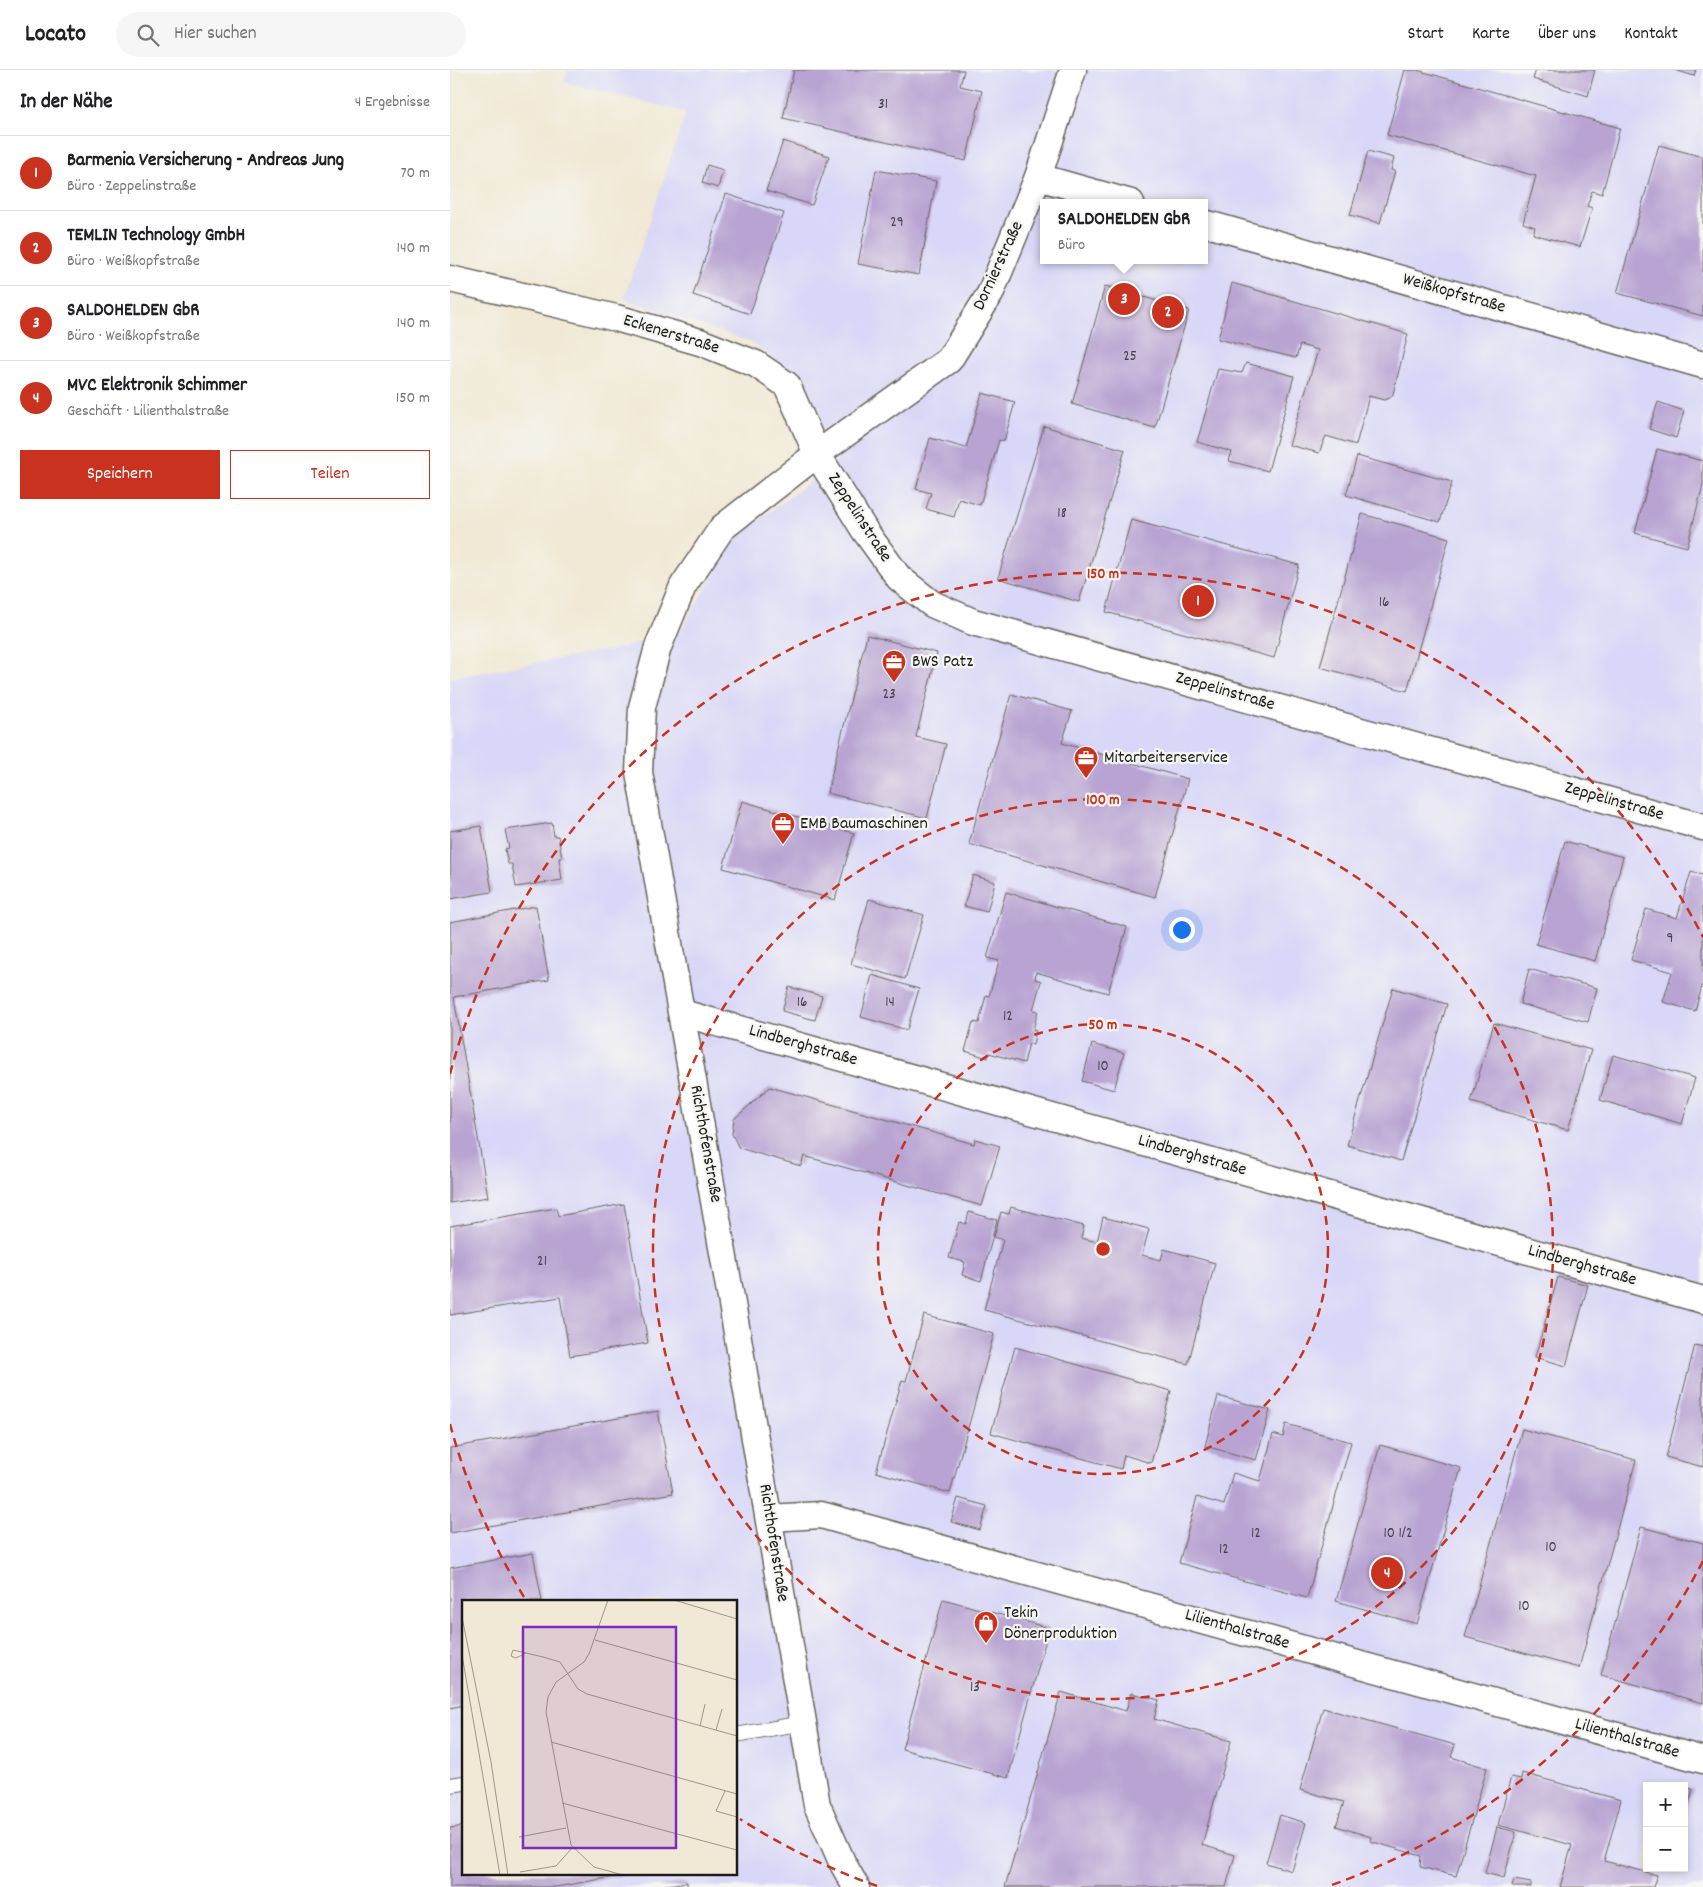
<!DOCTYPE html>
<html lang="de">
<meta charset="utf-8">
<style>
body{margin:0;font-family:Dekko,sans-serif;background:#f6f6f6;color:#202124}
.controls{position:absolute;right:15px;bottom:15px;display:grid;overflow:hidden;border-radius:0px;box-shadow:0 2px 8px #0003}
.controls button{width:45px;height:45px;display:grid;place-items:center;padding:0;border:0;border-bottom:1px solid #e0e0e0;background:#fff;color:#202124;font:25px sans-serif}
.you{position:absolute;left:731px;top:859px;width:18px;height:18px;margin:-12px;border:4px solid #fff;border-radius:50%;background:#1a73e8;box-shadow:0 0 0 8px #1a73e833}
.badge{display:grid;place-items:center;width:32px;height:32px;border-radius:50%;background:#c8321e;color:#fff;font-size:16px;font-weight:700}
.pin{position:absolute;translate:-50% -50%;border:2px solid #fff;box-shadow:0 1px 5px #0006}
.popup{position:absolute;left:590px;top:129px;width:168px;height:65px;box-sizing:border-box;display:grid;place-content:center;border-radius:0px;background:#fff;filter:drop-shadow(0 1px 4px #0005);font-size:16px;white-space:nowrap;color:#757577}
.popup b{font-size:19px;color:#202124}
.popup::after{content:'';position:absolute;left:50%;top:100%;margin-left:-10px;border:10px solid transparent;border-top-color:#fff}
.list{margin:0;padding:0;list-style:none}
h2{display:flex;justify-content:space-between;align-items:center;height:65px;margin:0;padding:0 20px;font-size:21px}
h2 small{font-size:16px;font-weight:400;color:#757577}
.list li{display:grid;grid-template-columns:32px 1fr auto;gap:15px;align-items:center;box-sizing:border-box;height:75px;padding:0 20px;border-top:1px solid #e0e0e0}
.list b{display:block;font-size:19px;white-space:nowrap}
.list p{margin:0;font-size:16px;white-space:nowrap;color:#757577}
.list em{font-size:16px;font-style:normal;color:#757577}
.actions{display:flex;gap:10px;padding:15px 20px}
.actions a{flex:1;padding:11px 0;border:1px solid #c8321e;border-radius:0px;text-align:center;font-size:18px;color:#c8321e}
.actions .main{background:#c8321e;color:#fff}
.icon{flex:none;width:28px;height:28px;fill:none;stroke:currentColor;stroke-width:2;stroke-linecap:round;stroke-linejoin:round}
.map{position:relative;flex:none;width:1253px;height:1817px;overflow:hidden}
header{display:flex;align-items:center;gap:30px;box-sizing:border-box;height:70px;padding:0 25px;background:#fff;border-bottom:1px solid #e0e0e0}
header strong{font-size:24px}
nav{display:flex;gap:28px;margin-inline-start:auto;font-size:18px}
.search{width:350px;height:45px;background:#f6f6f6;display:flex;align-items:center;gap:12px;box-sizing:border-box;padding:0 18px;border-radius:28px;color:#757577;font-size:19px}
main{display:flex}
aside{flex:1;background:#fff}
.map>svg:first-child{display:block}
.built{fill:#d9d7f7;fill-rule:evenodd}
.building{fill:#b8a3d2}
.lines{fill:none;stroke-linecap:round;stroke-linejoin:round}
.service-casing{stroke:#67645d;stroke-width:16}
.minor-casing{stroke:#67645d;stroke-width:29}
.service{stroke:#fff;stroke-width:14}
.minor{stroke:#fff;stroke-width:26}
.ring{fill:none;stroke:#c8321e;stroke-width:2.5;stroke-dasharray:9 6}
.labels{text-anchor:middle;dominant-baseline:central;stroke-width:4.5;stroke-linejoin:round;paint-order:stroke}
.number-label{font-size:15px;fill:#433e4a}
.street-label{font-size:18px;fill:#1c1c1c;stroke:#f6f6f2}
.poi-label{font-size:18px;fill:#1c1c1c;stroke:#f6f6f2;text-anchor:start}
.inset-road{fill:none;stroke:#9c978b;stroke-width:1}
.view{fill:#7b2cbf;fill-opacity:0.15;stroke:#7b2cbf;stroke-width:2.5}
.inset-edge{fill:none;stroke:#1c1c1c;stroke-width:2.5}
.centre{fill:#c8321e;stroke:#f6f6f2;stroke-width:2.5}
.ring-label{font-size:15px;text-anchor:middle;font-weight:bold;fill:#c8321e;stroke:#f6f6f2;stroke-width:4.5;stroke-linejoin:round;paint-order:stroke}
</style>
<header>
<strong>Locato</strong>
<div class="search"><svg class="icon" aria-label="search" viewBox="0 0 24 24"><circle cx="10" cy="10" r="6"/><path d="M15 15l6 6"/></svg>Hier suchen</div>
<nav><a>Start</a><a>Karte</a><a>Über uns</a><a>Kontakt</a></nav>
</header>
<main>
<aside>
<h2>In der Nähe<small>4 Ergebnisse</small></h2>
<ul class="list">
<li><span class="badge">1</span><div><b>Barmenia Versicherung - Andreas Jung</b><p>Büro · Zeppelinstraße</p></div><em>70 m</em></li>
<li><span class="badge">2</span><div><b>TEMLIN Technology GmbH</b><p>Büro · Weißkopfstraße</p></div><em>140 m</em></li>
<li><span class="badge">3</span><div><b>SALDOHELDEN GbR</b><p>Büro · Weißkopfstraße</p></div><em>140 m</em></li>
<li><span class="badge">4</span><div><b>MVC Elektronik Schimmer</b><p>Geschäft · Lilienthalstraße</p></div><em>150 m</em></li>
</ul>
<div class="actions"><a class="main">Speichern</a><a>Teilen</a></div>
</aside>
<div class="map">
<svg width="1253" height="1817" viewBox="0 0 1253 1817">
<rect width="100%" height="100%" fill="#f6f6f2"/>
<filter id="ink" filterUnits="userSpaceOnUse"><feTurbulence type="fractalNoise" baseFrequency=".02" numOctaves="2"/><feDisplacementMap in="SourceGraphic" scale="10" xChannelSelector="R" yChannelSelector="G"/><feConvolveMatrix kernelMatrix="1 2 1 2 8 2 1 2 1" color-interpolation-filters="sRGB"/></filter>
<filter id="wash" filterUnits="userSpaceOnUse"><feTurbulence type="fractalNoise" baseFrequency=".0096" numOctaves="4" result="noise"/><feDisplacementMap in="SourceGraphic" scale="20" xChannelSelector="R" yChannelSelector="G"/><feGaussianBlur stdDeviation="1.12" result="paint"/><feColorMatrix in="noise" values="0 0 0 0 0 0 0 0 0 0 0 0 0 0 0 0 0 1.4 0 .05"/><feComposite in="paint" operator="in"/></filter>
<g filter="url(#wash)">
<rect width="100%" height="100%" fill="#f1e9d5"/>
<path class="built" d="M118,0H1253V1817H0V608L166,579L230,562L285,468L386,392L349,308L301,272L174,229L236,42L114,12ZM594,133H754V190H594ZM14,1531H286V1803H14ZM1197,1716H1234V1798H1197Z"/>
<g id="blocks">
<g class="building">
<path d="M344,0H514L510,16L532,21L516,91L333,48Z"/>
<path d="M955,0H967L1170,58L1152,124L1142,121L1137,136L1142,138L1130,177L1083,164L1085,157L1073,153L1086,106L937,65Z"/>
<path d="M1086,0H1145L1138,26L1083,9Z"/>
<path d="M1225,0H1246L1244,6Z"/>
<path d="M333,71L379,86L362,135L316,121Z"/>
<path d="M1209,75L1253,87V246L1167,223Z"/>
<path d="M918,81L944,88L941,100L945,101L930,153L900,145Z"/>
<path d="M257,95L273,100L268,118L252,113Z"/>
<path d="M426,100L486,111L469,205L408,194Z"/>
<path d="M276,124L334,143L300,244L243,225Z"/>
<path d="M782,213L958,264L943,324L940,328L934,330L919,326L906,375L876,366L869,383L839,375L868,280L850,275L846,288L768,269Z"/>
<path d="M655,216L739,240L705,358L622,334Z"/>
<path d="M796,293L844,306L818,401L779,391L782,382L747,372L768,299L792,303Z"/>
<path d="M532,323L565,332L554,371L549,370L530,435L509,429L504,447L476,439L481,423L466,419L480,368L516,378Z"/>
<path d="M1208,332L1234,341L1226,368L1199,359Z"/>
<path d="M594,356L675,380L629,532L548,508Z"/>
<path d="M1207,379L1253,391V415L1237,477L1185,463Z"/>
<path d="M907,386L1002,412L990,452L896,425Z"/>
<path d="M912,444L999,468L957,621L870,597Z"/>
<path d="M681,450L849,495L824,588L656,542Z"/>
<path d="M417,565L487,583L466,667L496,674L477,748L377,723Z"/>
<path d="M561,624L622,641L612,673L738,709L705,827L519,774Z"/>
<path d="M292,731L404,763L385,830L273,798Z"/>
<path d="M102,753L104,766H108L112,788H109L112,810L66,817L62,794H58L55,779L59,778L55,760Z"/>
<path d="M31,756L42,822L0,829V761Z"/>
<path d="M1115,771L1173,787L1145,891L1086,874Z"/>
<path d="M1241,802L1253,805V912L1245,941L1213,932L1222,902L1181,890L1196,839L1227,848Z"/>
<path d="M523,805L545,812L537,842L514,836Z"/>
<path d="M556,822L677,857L658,923L586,902L585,909L591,911L583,940L588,941L583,960H586L583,975L579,973L574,993L539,983L538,988L515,981L523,952L529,953L536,925L539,926L549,891L537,888Z"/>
<path d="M419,829L474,845L455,909L401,894Z"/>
<path d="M86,836L99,910L4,927L38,1127L0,1133V852Z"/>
<path d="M1079,899L1147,918L1138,952L1070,934Z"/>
<path d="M422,905L469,919L457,960L411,947Z"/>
<path d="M339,917L372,926L365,950L332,941Z"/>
<path d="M943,918L997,934L951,1091L897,1075Z"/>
<path d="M1044,953L1141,980L1118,1060L1021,1032Z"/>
<path d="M642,974L674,983L664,1020L632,1011Z"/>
<path d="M1163,985L1245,1008L1232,1054L1150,1030Z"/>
<path d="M320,1017L524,1074L525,1069L550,1076L532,1136L354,1086L351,1096L289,1078L282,1064L284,1049Z"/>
<path d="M174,1134L198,1273L120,1286L110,1227L0,1245V1156L106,1138L108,1146Z"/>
<path d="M561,1137L634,1156L631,1168L647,1172L653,1147L699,1159L692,1185L711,1190L714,1179L765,1193L738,1294L534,1240L553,1170L544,1167L551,1142L559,1144Z"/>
<path d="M519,1142L547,1150L531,1211L512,1205L515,1192L499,1188L509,1152L516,1154Z"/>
<path d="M1108,1207L1138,1215L1116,1296L1085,1287Z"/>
<path d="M474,1245L544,1264L500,1423L426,1402L452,1310L456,1311Z"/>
<path d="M1245,1275L1253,1277V1397L1216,1387Z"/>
<path d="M565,1277L721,1321L701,1393L674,1385L671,1399L541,1363Z"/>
<path d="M768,1326L820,1340L806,1390L755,1376Z"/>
<path d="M208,1341L223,1423L0,1463V1378Z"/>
<path d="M836,1354L901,1372L857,1528L729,1493L747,1427L774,1435L783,1403L810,1411L823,1364L833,1367Z"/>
<path d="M1072,1359L1186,1390L1129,1598L1015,1567Z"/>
<path d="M930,1375L1011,1398L967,1554L886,1531Z"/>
<path d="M508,1428L537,1436L530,1460L501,1452Z"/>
<path d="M1191,1457L1253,1473V1633L1151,1605Z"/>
<path d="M83,1483L92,1531H14V1635L0,1638V1498Z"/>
<path d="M493,1529L599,1558L558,1708L452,1679Z"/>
<path d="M611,1622L676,1641L681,1623L709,1630L704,1649L781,1671L752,1775L785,1785L776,1817H555Z"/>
<path d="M873,1638L1005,1675L1001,1687L1037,1698L1006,1806L970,1797L971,1786L920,1771L921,1767L886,1756L894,1732L850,1720Z"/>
<path d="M1072,1703L1171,1730L1154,1791L1207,1805L1203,1817H1110L1122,1775L1048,1755L1061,1707L1071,1709Z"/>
<path d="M1234,1717L1243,1719L1235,1748H1234Z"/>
<path d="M830,1745L856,1753L842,1801L816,1793Z"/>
<path d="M14,1756V1803L180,1804L106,1817H0V1758Z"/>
<path d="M1047,1757L1066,1762L1054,1808L1035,1803Z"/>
<path d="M1064,1810L1081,1813V1817H1062Z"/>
<path d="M237,1812V1817H212V1816Z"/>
</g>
</g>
</g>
<g filter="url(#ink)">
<use href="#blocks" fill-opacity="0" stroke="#67645d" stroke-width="1"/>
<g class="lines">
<defs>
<g id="service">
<path d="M286,1665L353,1653"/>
<path d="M0,1715L14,1713"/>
</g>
<g id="minor">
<path d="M588,107L681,133"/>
<path d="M754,153L1253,295"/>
<path d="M0,209L166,248L250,272L306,294L337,315L367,384L415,461L449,508L482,534L523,552L1253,757"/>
<path d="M232,943L1253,1230"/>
<path d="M319,1448L371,1445L1253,1690"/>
<path d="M406,1817L392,1792L367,1735L289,1274L189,702L192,637L208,577L233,516L272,458L367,384L499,290L540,224L588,107L623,0"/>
</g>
</defs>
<use href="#service" class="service-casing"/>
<use href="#minor" class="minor-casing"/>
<use href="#service" class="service"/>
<use href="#minor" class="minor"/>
</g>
</g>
<g class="ring">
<circle cx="653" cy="1179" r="225"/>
<circle cx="653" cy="1179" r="450"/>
<path d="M1253 1491A676 676 0 0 1 879 1816M427 1816A676 676 0 0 1 290 1749M74 1527A676 676 0 0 1 0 1354M0 1004A676 676 0 0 1 1253 867"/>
</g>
<defs>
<symbol id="office-pin" viewBox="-11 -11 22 30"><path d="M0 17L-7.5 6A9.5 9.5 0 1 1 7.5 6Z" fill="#c8321e" stroke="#f6f6f2"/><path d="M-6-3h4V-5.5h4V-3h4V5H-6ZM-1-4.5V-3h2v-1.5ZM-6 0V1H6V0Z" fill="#fff"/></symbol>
<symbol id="shop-pin" viewBox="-11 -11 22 30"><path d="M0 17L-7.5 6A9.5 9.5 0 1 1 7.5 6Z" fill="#c8321e" stroke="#f6f6f2"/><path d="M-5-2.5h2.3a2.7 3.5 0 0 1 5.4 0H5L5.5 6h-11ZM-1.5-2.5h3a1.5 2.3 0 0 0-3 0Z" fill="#fff"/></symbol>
</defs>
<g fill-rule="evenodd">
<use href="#office-pin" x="430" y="578" width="28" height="38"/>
<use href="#office-pin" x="622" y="674" width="28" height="38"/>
<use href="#office-pin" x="319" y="740" width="28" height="38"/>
<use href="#shop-pin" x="522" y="1539" width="28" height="38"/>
</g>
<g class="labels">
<g class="number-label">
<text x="433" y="35">31</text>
<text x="447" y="153">29</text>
<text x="680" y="287">25</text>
<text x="612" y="444">18</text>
<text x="934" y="533">16</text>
<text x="439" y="625">23</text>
<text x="1220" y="869">9</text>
<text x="352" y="933">16</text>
<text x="440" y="933">14</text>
<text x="558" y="947">12</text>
<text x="653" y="997">10</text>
<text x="92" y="1192">21</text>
<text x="806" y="1464">12</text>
<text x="948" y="1464">10 1/2</text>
<text x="1101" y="1478">10</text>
<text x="774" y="1480">12</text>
<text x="1074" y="1537">10</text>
<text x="525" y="1618">13</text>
</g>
<g class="street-label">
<text transform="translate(549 196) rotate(-65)">Dornierstraße</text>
<text transform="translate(1004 224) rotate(16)">Weißkopfstraße</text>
<text transform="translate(221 265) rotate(17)">Eckenerstraße</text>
<text transform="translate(409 448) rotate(57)">Zeppelinstraße</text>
<text transform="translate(775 622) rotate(16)">Zeppelinstraße</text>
<text transform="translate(1164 732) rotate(16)">Zeppelinstraße</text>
<text transform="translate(353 976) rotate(16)">Lindberghstraße</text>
<text transform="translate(255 1074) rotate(80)">Richthofenstraße</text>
<text transform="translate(742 1086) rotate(16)">Lindberghstraße</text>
<text transform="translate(1132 1196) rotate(16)">Lindberghstraße</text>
<text transform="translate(323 1473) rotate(81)">Richthofenstraße</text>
<text transform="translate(787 1560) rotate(16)">Lilienthalstraße</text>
<text transform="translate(1177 1669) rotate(16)">Lilienthalstraße</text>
</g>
<g class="poi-label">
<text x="462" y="592">BWS Patz</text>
<text x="654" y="688">Mitarbeiterservice</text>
<text x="350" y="754">EMB Baumaschinen</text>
<text x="554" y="1543">Tekin<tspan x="554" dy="21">Dönerproduktion</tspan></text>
</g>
</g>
<g transform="translate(12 1530)">
<rect width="275" height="275" fill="#f1e9d5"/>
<path class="inset-road" d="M146,0L127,54L122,62L94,82L86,97L84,112L109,245L132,267L161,275M212,0L275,19M0,17L29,162L46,275M133,40L275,80M64,53L54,58L49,56L51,50L64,53L81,57L98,62L116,89L125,94L275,136M0,55L38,275M238,126L243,104M254,130L260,109M89,142L275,194M263,191L254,211L275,217M100,203L275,250M57,237L104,228M58,272L94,266L110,248"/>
<path class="view" d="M61,27H214V248H61Z"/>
<rect width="275" height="275" class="inset-edge"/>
</g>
<circle cx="653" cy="1179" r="8" class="centre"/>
<g class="ring-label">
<text x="653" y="508">150 m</text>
<text x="653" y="734">100 m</text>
<text x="653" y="959">50 m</text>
</g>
</svg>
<div class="controls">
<button>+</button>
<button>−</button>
</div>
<div class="you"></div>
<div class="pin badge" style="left:748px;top:531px">1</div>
<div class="pin badge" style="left:718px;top:242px">2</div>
<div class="pin badge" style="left:674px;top:229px">3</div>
<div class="popup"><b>SALDOHELDEN GbR</b>Büro</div>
<div class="pin badge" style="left:937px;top:1503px">4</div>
</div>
</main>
